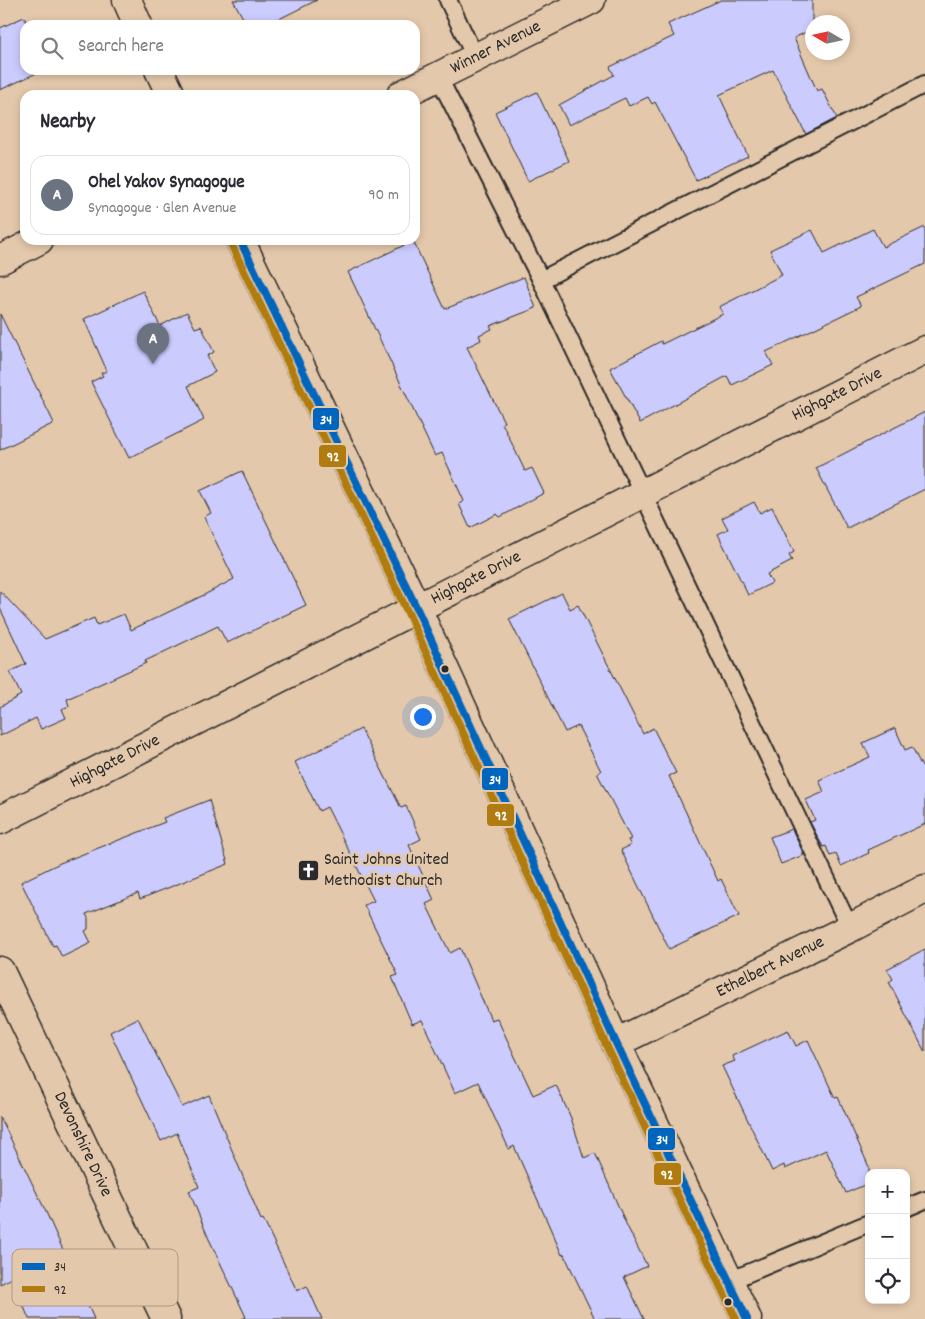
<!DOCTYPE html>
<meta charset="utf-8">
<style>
body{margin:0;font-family:Dekko,sans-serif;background:#f7f7f7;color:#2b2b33}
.controls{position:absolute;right:15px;bottom:15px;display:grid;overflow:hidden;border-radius:10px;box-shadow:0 2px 8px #0003}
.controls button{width:45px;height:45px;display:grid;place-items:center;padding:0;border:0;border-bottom:1px solid #e1e1e2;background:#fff;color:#2b2b33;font:25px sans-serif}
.compass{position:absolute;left:805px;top:15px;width:45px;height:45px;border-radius:50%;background:#fff;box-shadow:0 2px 8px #0003;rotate:279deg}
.you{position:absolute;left:422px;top:716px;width:18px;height:18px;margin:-12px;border:4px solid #fff;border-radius:50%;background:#1a73e8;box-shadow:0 0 0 8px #1a73e833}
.badge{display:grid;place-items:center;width:32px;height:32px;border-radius:50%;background:#2b2b2b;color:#fff;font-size:16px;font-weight:700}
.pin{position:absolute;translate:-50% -41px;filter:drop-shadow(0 1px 2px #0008)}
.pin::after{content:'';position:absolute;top:26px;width:18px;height:15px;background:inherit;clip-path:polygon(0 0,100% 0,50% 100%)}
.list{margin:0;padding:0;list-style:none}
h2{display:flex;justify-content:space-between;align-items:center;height:65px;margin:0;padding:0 20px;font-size:21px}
h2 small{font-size:16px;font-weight:400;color:#7c7c81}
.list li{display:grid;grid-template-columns:32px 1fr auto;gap:15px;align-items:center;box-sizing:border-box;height:80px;margin:0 10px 10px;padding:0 10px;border:1px solid #e1e1e2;border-radius:15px}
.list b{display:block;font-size:19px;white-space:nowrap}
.list p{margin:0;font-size:16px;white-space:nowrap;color:#7c7c81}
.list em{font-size:16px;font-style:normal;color:#7c7c81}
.icon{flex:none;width:28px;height:28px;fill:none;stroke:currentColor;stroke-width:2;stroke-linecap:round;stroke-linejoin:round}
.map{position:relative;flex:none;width:925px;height:1319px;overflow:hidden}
.search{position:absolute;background:#fff;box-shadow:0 2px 8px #0003;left:20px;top:20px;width:400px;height:55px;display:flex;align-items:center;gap:12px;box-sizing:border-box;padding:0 18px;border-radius:15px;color:#7c7c81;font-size:19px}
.panel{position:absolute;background:#fff;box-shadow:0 2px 8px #0003;left:20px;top:90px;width:400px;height:155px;border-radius:15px}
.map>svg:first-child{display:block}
.building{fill:#cbcbfe;stroke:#2b2b2b}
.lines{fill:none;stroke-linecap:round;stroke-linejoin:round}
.lane-casing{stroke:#2b2b2b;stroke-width:20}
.street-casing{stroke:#2b2b2b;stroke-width:31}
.secondary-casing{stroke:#2b2b2b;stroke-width:31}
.lane{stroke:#e4c8ab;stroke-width:16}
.street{stroke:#e4c8ab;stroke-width:28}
.secondary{stroke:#e4c8ab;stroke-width:28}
.bus-1-casing{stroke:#e4c8ab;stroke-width:11}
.bus-2-casing{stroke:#e4c8ab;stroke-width:11}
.bus-1{stroke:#0065bd;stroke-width:8}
.bus-2{stroke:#b07b0f;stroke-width:8}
.bus-dot{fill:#2b2b2b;stroke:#e4c8ab;stroke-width:2}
.labels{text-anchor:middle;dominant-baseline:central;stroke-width:5;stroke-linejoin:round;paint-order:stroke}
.street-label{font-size:18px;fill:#2b2b2b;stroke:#e4c8ab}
.poi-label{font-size:18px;fill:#2b2b2b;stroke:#e4c8ab;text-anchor:start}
.key{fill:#e4c8ab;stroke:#ac9985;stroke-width:1}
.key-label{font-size:14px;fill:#2b2b2b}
.line-badge{stroke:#e4c8ab;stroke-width:2}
.badge-label{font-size:14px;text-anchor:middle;font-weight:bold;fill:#fff}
</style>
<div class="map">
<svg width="925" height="1319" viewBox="0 0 925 1319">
<rect width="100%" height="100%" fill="#e4c8ab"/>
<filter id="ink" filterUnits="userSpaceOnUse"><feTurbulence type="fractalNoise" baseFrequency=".02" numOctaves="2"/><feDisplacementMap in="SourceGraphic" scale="10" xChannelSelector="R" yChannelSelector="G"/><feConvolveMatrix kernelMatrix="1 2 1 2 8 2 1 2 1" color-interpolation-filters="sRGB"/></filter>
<g filter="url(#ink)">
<g class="building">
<path d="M233,0H317L267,25H247Z"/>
<path d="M721,0H812V29L794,38L817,91L822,89L837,118L806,134L773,70L719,95L748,156L696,180L655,102L652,104L648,97L629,106L625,98L569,125L559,105L614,75L610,67L674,36L668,24Z"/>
<path d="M24,17L28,25H25V70H43L0,90V28Z"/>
<path d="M537,92L569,161L528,181L495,112Z"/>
<path d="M925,227V264L856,297L861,306L766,352L773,365L732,385L727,376L640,423L610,368L661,341L662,344L723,314L719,307L782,275L770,250L812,230L824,253L873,229L883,247Z"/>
<path d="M413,241L445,309L524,277L536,308L490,326L492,329L479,335L481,340L467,347L504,422L502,423L525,471L532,468L544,493L500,517L497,514L470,528L459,504L464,501L442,453L435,456L348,272Z"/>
<path d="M143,291L160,326L187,312L195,328L201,326L214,352L207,356L215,372L188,386L204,420L129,458L91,382L103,376L101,373L107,371L84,319Z"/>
<path d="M0,314L54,423L0,450Z"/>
<path d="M925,412V489L847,528L816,468Z"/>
<path d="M242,471L306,605L227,643L218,626L145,661L146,663L67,699L69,706L62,709L66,718L41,729L36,718L0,736V707L21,695L10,672L26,664L0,608V591L45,639L94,618L97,625L124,614L131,630L204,595L234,579L204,517L211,513L200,491Z"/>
<path d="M754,502L760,513L772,507L794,552L789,555L792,561L767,574L772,583L748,595L718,534L728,529L722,518Z"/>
<path d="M562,593L570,609L578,605L643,734L653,728L676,773L669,776L718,881L721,879L739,916L669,949L621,850L631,845L628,840L631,839L597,773L601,771L578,726L565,732L509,619Z"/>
<path d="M895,728L905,750L912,747L921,765L925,767V824L868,850L869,853L841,866L836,854L830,856L826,846L823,847L810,822L815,820L806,800L824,792L819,780L870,757L863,743Z"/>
<path d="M361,729L401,808L406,806L421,839L409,845L434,900L426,904L450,953L460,948L491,1020L497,1018L533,1095L556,1085L571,1118L584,1158L595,1153L627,1226L647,1266L624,1277L644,1319H595L564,1254L562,1255L514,1146L509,1149L478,1082L455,1093L422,1020L412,1024L392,977L398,975L364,905L374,901L327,807L319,811L295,762Z"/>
<path d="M209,800L228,864L140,899L138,893L86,914L88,918V929L85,931L91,943L62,957L56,945L53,946L21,882L60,863L165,822L163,818Z"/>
<path d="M792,829L804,855L781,864L770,837Z"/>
<path d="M925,949V1052L889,982L893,979L887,969Z"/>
<path d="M138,1018L182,1107L209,1095L261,1220L263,1219L297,1291L307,1286L322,1319H242L246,1317L208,1237L189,1191L199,1187L177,1133L161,1141L110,1032Z"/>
<path d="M788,1030L796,1046L808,1040L835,1098L838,1097L869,1167V1183L846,1193L826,1150L785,1169L784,1165L772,1171L722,1066L735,1061L732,1056Z"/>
<path d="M0,1117L46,1212L94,1319H29L12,1278L0,1284Z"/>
</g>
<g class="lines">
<defs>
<g id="lane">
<path d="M448,0L475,57"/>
<path d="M438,76L541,280L850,928"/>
<path d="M541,280L925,84"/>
<path d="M906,1208L925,1200"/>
<path d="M729,1281L869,1223"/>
</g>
<g id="street">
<path id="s1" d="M401,95L591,0"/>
<path d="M0,260L39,240"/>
<path id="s2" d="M0,820L925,350"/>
<path id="s3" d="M0,971L166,1319"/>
<path id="s4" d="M616,1043L850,928L925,889"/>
</g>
<g id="secondary">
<path d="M127,0L138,25"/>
<path d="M159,70L171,95"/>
<path d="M240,240L417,609L616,1043L747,1319"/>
</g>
</defs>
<use href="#lane" class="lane-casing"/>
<use href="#street" class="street-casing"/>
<use href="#secondary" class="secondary-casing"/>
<use href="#lane" class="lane"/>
<use href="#street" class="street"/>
<use href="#secondary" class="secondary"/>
<defs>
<path id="bus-1" d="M240,240L417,609L616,1043L747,1319"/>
<path id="bus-2" d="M231,244L408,613L607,1047L736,1319"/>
</defs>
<use href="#bus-1" class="bus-1-casing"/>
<use href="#bus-2" class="bus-2-casing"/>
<use href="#bus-1" class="bus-1"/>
<use href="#bus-2" class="bus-2"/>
</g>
</g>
<defs>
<symbol id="church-square" viewBox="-11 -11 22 22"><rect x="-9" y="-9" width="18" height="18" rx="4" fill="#2b2b2b" stroke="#e4c8ab"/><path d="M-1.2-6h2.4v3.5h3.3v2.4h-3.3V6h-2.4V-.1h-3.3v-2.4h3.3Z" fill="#fff"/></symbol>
</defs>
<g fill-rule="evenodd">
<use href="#church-square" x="296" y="858" width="25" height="25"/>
</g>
<g class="bus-dot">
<circle cx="445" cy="669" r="4.5"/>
<circle cx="728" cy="1302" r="4.5"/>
</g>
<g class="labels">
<g class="street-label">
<text stroke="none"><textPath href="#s1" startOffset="106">Winner Avenue</textPath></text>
<text stroke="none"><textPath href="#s2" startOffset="939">Highgate Drive</textPath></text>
<text stroke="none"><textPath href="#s2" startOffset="534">Highgate Drive</textPath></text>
<text stroke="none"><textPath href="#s2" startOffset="129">Highgate Drive</textPath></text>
<text stroke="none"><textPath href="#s4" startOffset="172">Ethelbert Avenue</textPath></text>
<text stroke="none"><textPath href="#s3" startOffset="192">Devonshire Drive</textPath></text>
</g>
<g class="poi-label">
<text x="324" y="860">Saint Johns United<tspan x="324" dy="21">Methodist Church</tspan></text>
</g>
</g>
<rect x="12" y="1249" width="166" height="57" rx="8" class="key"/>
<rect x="22" y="1263" width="23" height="7" fill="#0065bd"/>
<rect x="22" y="1286" width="23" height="6" fill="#b07b0f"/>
<g class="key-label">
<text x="54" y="1271">34</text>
<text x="54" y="1294">92</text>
</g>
<g class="line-badge">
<rect x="312" y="407" width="28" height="24" rx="5" fill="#0065bd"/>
<rect x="318" y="444" width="29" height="24" rx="5" fill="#b07b0f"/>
<rect x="481" y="767" width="28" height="24" rx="5" fill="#0065bd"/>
<rect x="486" y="803" width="29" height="24" rx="5" fill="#b07b0f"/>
<rect x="647" y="1127" width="29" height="24" rx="5" fill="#0065bd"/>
<rect x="653" y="1162" width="29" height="24" rx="5" fill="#b07b0f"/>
</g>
<g class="badge-label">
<text x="326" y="424">34</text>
<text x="333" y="461">92</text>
<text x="495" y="784">34</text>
<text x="501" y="820">92</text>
<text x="662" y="1144">34</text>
<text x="667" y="1179">92</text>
</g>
</svg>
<div class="controls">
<button>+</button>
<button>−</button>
<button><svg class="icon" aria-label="locate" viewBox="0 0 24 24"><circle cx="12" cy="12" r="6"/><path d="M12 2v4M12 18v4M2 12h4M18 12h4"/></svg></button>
</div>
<svg class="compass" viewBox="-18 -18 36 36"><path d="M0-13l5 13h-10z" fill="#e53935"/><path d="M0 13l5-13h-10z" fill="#7c7c81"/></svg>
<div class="you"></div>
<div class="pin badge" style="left:153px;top:364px;background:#6b7280">A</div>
<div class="search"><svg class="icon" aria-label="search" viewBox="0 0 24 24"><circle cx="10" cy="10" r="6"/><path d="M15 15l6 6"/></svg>Search here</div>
<section class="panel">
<h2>Nearby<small></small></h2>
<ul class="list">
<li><span class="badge" style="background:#6b7280">A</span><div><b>Ohel Yakov Synagogue</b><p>Synagogue · Glen Avenue</p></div><em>90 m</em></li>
</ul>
</section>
</div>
